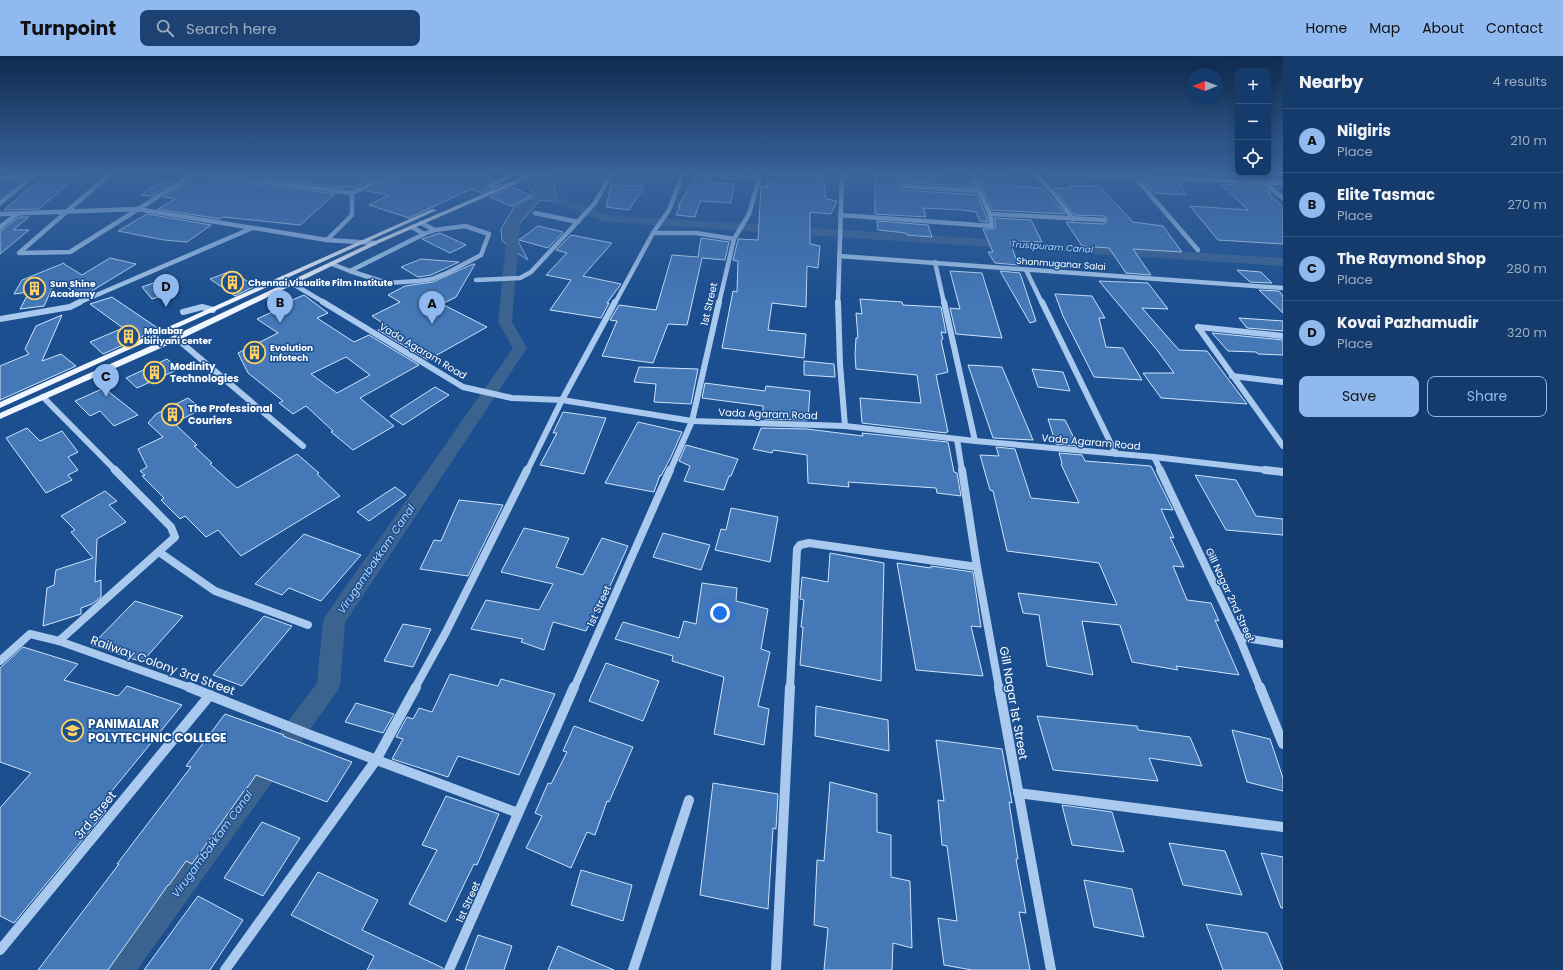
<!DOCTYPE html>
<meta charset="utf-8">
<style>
body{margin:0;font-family:Poppins,sans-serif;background:#1d4271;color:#f1f3f6}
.controls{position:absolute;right:12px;top:12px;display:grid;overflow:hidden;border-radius:8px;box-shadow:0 2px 10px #0003}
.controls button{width:36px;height:36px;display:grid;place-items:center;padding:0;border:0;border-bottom:1px solid #33557e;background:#143b6b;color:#f1f3f6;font:20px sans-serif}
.compass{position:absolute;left:1187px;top:12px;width:36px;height:36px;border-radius:50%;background:#143b6b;box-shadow:0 2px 10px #0003;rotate:269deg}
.you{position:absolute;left:720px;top:557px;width:14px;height:14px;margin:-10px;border:3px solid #fff;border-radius:50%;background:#1a73e8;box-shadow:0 0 0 6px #1a73e833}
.badge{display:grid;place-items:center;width:26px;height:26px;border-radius:50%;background:#90b9f0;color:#111;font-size:13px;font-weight:700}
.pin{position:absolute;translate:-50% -33px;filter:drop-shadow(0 1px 2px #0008)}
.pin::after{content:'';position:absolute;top:21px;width:14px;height:12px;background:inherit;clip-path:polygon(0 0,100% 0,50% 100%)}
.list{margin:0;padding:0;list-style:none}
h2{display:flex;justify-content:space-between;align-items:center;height:52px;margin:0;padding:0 16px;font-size:17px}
h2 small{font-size:13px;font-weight:400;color:#9dadc1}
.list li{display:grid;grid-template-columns:26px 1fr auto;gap:12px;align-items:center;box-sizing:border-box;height:64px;padding:0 16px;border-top:1px solid #33557e}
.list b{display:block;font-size:15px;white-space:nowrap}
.list p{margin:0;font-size:13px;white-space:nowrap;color:#9dadc1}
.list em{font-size:13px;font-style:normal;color:#9dadc1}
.actions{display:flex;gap:8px;padding:12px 16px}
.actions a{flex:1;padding:9px 0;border:1px solid #90b9f0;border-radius:8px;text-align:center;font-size:14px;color:#90b9f0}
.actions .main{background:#90b9f0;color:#111}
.icon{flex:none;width:22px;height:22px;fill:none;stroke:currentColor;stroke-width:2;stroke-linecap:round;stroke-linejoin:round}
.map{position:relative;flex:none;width:1283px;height:914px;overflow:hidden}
header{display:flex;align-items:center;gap:24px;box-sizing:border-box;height:56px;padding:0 20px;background:#90b9f0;color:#111}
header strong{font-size:19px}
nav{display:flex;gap:22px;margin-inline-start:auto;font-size:14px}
.search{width:280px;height:36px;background:#1d4271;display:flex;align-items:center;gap:10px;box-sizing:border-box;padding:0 14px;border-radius:8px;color:#9dadc1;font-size:15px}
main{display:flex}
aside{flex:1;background:#143b6b}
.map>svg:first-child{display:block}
.green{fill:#2e69ad}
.water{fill:#3c6290;stroke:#9cc4f0}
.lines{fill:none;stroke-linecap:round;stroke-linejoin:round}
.canal{fill:#3c6290;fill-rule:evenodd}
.building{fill:#4478b7;stroke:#cfe3fa;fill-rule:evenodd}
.minor-far3{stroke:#a9c9ee;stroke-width:4.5}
.minor-far2{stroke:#a9c9ee;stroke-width:6}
.minor-far1{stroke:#a9c9ee;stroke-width:8}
.minor{stroke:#a9c9ee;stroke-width:10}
.major{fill:#f0f6ff;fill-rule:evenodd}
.labels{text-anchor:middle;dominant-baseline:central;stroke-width:3;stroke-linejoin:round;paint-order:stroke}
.far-water-label{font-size:9px;font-style:italic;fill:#b5d3f5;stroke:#1b4f8f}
.far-street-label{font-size:9px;fill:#fff;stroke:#1b4f8f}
.far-poi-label{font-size:9px;font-weight:bold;fill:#fff;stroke:#1b4f8f;text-anchor:start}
.street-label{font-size:10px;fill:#fff;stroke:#1b4f8f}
.poi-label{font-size:10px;font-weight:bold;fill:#fff;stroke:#1b4f8f;text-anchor:start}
.water-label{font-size:11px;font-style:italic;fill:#b5d3f5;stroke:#1b4f8f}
.near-street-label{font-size:12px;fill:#fff;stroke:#1b4f8f}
.near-poi-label{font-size:12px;font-weight:bold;fill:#fff;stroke:#1b4f8f;text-anchor:start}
</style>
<header>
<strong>Turnpoint</strong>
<div class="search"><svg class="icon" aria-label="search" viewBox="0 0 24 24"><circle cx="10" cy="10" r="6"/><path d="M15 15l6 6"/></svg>Search here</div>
<nav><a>Home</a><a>Map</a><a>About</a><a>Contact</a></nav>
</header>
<main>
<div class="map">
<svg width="1283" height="914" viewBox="0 0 1283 914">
<rect width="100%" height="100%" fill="#1b4f8f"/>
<path class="green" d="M26,123L0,144V124Z"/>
<path class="water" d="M520,118H557L554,133L558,146L540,144L519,168L517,183L528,204L511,193L502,184L501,173L514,151L534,140L525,121Z"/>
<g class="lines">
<g class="canal">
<path d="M539,133L608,159L1283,202V210L606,166L535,138L533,136Z"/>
<path d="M514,164L518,165L520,168L512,266L527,292L345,567L340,630L336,637L137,914H104L108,903L317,627L323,565L326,559L513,292L498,266L508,168L510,165Z"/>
</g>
</g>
<g class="building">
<path d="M198,118H204L208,122L335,138L300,169L223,161L220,163L158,153L175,143L164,141L196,121Z"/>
<path d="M236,118H386L354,132L344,130L342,132Z"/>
<path d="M399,118H479L494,124L487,128L488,130L494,131L503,128L482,137L471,133L409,162L369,149L389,139L367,135L397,121Z"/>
<path d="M697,118H713L711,126L734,128L731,147L700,145L695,161L676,159L680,150H678L695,123Z"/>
<path d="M773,118H823L826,143L837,145L831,158L810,156V188L820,190L818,212L807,210L806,251L772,247L768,274L806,278L804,302L722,292L733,235L737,236L738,205L733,204L738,184V183L758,184L761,130L767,131V127L773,128Z"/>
<path d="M875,118H937L938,120L969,122L973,131L903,126L900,128L899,130L903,134L977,139L986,159L988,166L980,165L976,156L962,154L923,152L926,161L875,158Z"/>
<path d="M985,118H1009L1014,130L1043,132L1065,158L992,154L978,123L987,124Z"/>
<path d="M1210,118H1249L1252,122L1213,120Z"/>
<path d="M78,119L39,153L4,154L44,120Z"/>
<path d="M162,125L173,126L152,140L141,139Z"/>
<path d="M1143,125L1179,127L1187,139L1154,137Z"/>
<path d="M1221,128L1262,130L1271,137H1268L1283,151V188L1218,184L1190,150L1248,154Z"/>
<path d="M611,129L645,130L629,154L606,151Z"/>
<path d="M1068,130H1099L1133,166L1163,170L1182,196L1133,193L1151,219L1126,217L1109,192L1082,190L1066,166L1104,168L1107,166V163L1104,160L1074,159L1054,132L1071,133Z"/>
<path d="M511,131L532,140L511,150L490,141Z"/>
<path d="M147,158L211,169L187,186L164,184L118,175Z"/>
<path d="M19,161H29L13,174H29L0,198V175Z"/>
<path d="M994,162L1031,164L1042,186L1010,185L1018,209L995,207L988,196H993L983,173H994L996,170Z"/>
<path d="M877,165L928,169L932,181L907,179L906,177L878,174Z"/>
<path d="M538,170L563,176L548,192L519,184Z"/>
<path d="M440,177L466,189L450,197L422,183Z"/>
<path d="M571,179L612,187L583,220L621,228L607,247H609L601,262L550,254L571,224L546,219L567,197L556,194Z"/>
<path d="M701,182L729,186L725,204L702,202L687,269L668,268L653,307L602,300L617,265L610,264L619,249L656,254L672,199L698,201Z"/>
<path d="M110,202L136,208L82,241L56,224L44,250L20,253L29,236L14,238L22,224L64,207V208L82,219Z"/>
<path d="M421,203L459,206L431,219L418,221L401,211Z"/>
<path d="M473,208H475L456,241L442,248L487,271L428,304L378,274L387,270L372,260L400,246L388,239L405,230L433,226Z"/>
<path d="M1237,214L1261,216L1272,227L1250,226Z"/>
<path d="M231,215L255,230L235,240L210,223Z"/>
<path d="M950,215L982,217L1002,282L956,278L950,252L960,253Z"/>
<path d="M1000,215L1020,217L1036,265L1030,267Z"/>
<path d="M162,224L173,236L152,243L142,231Z"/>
<path d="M1099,225L1148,227L1168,253L1142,252L1179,294L1207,295L1247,348L1161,342L1143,317H1174L1157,294Z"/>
<path d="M1259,234L1279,235L1283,240V257Z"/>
<path d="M1055,238L1092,240L1105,262H1099L1106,291L1123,292L1142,324L1094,321L1063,260Z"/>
<path d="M304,239L328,257L317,262L354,286L369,279L419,309L360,342L394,370L353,394L331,376L333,375L306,350L293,358L279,347L283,345L248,317L238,297L278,277L257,263L283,251L280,249ZM346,301L370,319L337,337L311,318Z"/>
<path d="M112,241L159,273L103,298L90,286L123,272L90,248Z"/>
<path d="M860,243L902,246L903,249L941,251L946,277L941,276L943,283L941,284L948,316L936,319L948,376H946V377L862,367L860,342L921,347L917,319L856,313L855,299L856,282H858L856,257L862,258Z"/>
<path d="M62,259L42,305L61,298L76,310L0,344V310L29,298L25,293L36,270Z"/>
<path d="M1239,262L1283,265V275L1247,272Z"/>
<path d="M1212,277L1283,284V299L1258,298L1256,296L1228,295Z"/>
<path d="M167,303L179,313L137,332L126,322Z"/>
<path d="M804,305L834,308L835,321L804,319Z"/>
<path d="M968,309L1002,311L1033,384L993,382Z"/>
<path d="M639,311L698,313L691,348L654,346L656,328L634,326Z"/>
<path d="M1032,313L1063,316L1070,335L1038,331Z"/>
<path d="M705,327L765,335L766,330L810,335L808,364L764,363L767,357L763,356V350L702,342Z"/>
<path d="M435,331L449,339L403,369L390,360Z"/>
<path d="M104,332L138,359L114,370L100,355L90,360L75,345Z"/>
<path d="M188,342L202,353L174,367L197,389L194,390L212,407L210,408L237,432L297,398L319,417L317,418L340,440L241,500L218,474L206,481L185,460L180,463L161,444L164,442L142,420L145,419L140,415L147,411L138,393L163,381L148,367L156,358Z"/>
<path d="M563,356L606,362L584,418L540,409L557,377H553Z"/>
<path d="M1048,363L1065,364L1078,390L1056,388Z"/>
<path d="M638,366L682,376L671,401L661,420L660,419L654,436L605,427Z"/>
<path d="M27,372L40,385L62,375L78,396L68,401L78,414L68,419L72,424L46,437L6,382Z"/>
<path d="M761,372L807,373L863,380L862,377L948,386L954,416L957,417L961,440L937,437L936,432L848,426L849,431L808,427L807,399L773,394L772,397L753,393Z"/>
<path d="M686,389L738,403L731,420H729L724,434L684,425L690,410L679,405Z"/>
<path d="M996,391L1015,393L1031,442L1079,447L1061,408L1062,407L1059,397L1082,399L1085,405L1151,410L1173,454L1161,453L1174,482L1170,481L1184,511L1173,510L1187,544L1211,547L1219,565L1215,564L1239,619L1176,610L1178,614L1132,606L1120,569L1082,565L1093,619L1047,610L1039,559L1023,557L1018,537L1117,549L1099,507L1007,495L993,435L990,434L980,399L999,400Z"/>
<path d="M1195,419L1236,424L1256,460L1283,463V479L1226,474Z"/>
<path d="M395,431L406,439L369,465L357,456Z"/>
<path d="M105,435L117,445L109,449L126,466L97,483L95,526L101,524V541L92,548L81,552V558L43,570L47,532L54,529L56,514L93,502L71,476L75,474L61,460Z"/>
<path d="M459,444L503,449L468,520L420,513L434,484L441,485Z"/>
<path d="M731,452L778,461L770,506L715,494L721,473L726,474Z"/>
<path d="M524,472L569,482L556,511L583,519L602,482L628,490L611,528L601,548H599L586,575L553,566L544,594L521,586L523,583L471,573L486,544L539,554L553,528L501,516Z"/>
<path d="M663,477L710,489L701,514L653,501Z"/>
<path d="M304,478L361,499L321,545L289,532L282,539L255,528Z"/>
<path d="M830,497L884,507L881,625L800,609L803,571H801L804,544L800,543L802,521L828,526Z"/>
<path d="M897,507L931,512V510L973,516L981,571L971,570L983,620L916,614Z"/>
<path d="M702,527L737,532L736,545L768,553L761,593L770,596L758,650L769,653L764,689L714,678L724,621L672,605L673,600L615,583L623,566L679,582L684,565L696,568Z"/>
<path d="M135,545L183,560L142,606L92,589Z"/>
<path d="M264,560L292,570L242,630L213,619Z"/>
<path d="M403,568L431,573L413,611L384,605Z"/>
<path d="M23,591L78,608L64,624L118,640L127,630L182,649L98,752L106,755L14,867L0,860V752L31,717L0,706V612Z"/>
<path d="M606,607L659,625L643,665L589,645Z"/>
<path d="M450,618L498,630L501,623L555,638L519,719L458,700L448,721L392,703L403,683L396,681L407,661L413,663L419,652L432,656Z"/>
<path d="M356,647L394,658L383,677L345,666Z"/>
<path d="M816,650L888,664L889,695L815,680Z"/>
<path d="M225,658L284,679L283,680L352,706L327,746L256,719L247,732H246L192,808L186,805L169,829H168L108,914H38L119,808H117L191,711L186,710Z"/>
<path d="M1037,660L1137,670L1138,674L1190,681L1202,710L1149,702L1158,725L1053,714Z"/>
<path d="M574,670L633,691L609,746L607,745L595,779L587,776L571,812L526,792L542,760L535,757L548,727L551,728L567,696L563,695Z"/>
<path d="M1232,674L1270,683L1283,722V735L1247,726Z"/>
<path d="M936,684L1002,693L1012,747L1009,746L1018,803H1016L1026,857L1019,856L1030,914H972L944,909L938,862L957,865L947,790L942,789L938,744L944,745Z"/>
<path d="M830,726L877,738V776L891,779V821L910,825L912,892L893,887L892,914H824L828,872L814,869L817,804L824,805Z"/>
<path d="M713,727L778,738L776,773L773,772L768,853L700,839Z"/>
<path d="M446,740L499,758L477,809L474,808L446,866L409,848L437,794L422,789Z"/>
<path d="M1062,749L1112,756L1124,796L1072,789Z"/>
<path d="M262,766L300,782L263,840L224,822Z"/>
<path d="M1169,787L1225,795L1242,839L1183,829Z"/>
<path d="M1261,797L1283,801V852H1281Z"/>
<path d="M581,814L632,829L623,865L571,849Z"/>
<path d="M318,816L378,844L362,874L443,912V914H367L374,900L291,859Z"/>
<path d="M1084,824L1132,833L1144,881L1094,871Z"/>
<path d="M198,840L243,864L210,914H144Z"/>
<path d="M1206,868L1267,877L1283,914H1223Z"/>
<path d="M478,879L512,890L504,914H465Z"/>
<path d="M558,890L614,914H548Z"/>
</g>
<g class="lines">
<g class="minor-far3">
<path d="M110,118L19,197L70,196L194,118"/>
<path d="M208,118L352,137L395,118"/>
<path d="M1036,118L1054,138L1073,163"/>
<path d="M1056,118L1283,127"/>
<path d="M1253,118L1283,142"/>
<path d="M719,120L759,123"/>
<path d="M1134,120L1198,194"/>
<path d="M0,122L33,121"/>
<path d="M903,130L979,135"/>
<path d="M0,147L36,118"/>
<path d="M535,157L578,166"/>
<path d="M0,158L137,153L327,184L375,187"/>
<path d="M990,158L1104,164"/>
<path d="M840,159L992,170L990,158L971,118"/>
<path d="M421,167L435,174"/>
<path d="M465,170L489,178L481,199L449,216L432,223L418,225L387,227L350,215L424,178L435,174Z"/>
<path d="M0,171L17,158"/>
<path d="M412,171L424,178"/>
<path d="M653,177H696L734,183"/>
<path d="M327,184L352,159V137"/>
<path d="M839,200L1283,232"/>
<path d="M935,206L944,247"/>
<path d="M332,208L350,215"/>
<path d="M1026,214L1042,247"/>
<path d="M283,222L325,247"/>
<path d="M476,224L520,222L531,216L595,147L611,118"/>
<path d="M78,247L250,173"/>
<path d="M615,247L653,177L669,154L683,118"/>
<path d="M719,247L734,183L749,158L759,123V118"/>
<path d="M838,247L842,118"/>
</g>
<g class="minor-far2">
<path d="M323,246L463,331L512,342L562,344L692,365L845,370L975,385L1154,401L1274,415"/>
<path d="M838,246L840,308L845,370"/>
<path d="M944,246L975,385"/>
<path d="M1042,246L1116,398"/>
<path d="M183,256L202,251L213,254"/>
<path d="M0,263L70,251L80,246"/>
<path d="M1198,271L1283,390"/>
<path d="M1198,271L1283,280"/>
<path d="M176,282L303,390"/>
<path d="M1232,320L1283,326"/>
<path d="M43,341L116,415"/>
<path d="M957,383L962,415"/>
<path d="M1154,401L1161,415"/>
<path d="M527,415L562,344L615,246"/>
<path d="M670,415L692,365L719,246"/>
</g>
<g class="minor-far1">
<path d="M962,414L977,511L999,632"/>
<path d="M1160,414L1239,581L1260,632"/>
<path d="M1265,414L1283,416"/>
<path d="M159,496L215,535L308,569"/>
<path d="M1239,581L1283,588"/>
<path d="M59,585L175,481L171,471L115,414"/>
<path d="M0,605L30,578L59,585L191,632"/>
<path d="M415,632L446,576L527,414"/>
<path d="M574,632L670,414"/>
<path d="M790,632L797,493L800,489L809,487L977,511"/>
</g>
<g class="minor">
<path d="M189,631L310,679L518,757"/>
<path d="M999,631L1051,914"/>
<path d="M1260,631L1283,688"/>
<path d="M1018,737L1283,771"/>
<path d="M0,894L210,639"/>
<path d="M225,914L376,704L416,631"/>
<path d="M449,914L574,631"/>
<path d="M633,914L689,744"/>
<path d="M776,914L790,631"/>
</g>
<g class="major">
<path d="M511,118H518L493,130L488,129Z"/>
<path d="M524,118H531L520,126L377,188L179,284L0,363V357L173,280L373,186L516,124Z"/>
<path d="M432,153L437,154L0,352V346Z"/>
</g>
</g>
<linearGradient id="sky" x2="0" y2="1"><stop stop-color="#0f2b4f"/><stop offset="0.48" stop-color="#39639b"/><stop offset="1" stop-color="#39639b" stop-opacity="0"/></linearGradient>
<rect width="1283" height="246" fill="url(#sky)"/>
<defs>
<symbol id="building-ring" viewBox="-11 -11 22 22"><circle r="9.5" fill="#1b4f8f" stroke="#ffd166" stroke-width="1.5"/><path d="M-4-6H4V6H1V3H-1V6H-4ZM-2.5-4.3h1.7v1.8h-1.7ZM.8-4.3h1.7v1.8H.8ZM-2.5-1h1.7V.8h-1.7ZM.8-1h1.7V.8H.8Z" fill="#ffd166"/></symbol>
<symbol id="school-ring" viewBox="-11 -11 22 22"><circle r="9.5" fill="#1b4f8f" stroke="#ffd166" stroke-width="1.5"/><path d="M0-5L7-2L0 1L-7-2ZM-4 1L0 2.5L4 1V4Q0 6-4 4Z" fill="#ffd166"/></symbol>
</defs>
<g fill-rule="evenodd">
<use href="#building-ring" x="220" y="214" width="25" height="25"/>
<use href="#building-ring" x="22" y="220" width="25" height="25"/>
<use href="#building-ring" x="116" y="268" width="25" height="25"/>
<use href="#building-ring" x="242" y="284" width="25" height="25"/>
<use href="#building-ring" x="142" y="304" width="25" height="25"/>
<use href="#building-ring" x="160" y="346" width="25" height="25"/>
<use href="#school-ring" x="60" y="662" width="25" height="25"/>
</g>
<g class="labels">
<g class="far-water-label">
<text transform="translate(1052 191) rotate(4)">Trustpuram Canal</text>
</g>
<g class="far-street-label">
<text transform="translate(1061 208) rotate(4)">Shanmuganar Salai</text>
</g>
<g class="far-poi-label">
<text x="248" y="227">Chennai Visualite Film Institute</text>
<text x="50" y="228">Sun Shine<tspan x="50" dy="10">Academy</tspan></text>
<text x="144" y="275">Malabar<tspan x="144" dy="10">biriyani center</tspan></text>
<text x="270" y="292">Evolution<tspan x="270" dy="10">Infotech</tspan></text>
</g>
<g class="street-label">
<text transform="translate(709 248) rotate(-77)">1st Street</text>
<text transform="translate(423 295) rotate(31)">Vada Agaram Road</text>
<text transform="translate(768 358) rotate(2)">Vada Agaram Road</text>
<text transform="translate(1091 386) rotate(5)">Vada Agaram Road</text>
<text transform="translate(1230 539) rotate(65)">Gill Nagar 2nd Street</text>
<text transform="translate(599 550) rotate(-66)">1st Street</text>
<text transform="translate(468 846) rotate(-66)">1st Street</text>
</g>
<g class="poi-label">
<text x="170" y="310">Modinity<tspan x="170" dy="12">Technologies</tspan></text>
<text x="188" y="352">The Professional<tspan x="188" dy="12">Couriers</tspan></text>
</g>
<g class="water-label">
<text transform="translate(376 503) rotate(-56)">Virugambakkam Canal</text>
<text transform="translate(212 788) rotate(-54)">Virugambakkam Canal</text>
</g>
<g class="near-street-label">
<text transform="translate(163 609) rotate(20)">Railway Colony 3rd Street</text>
<text transform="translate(1014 647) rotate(80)">Gill Nagar 1st Street</text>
<text transform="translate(95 759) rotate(-51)">3rd Street</text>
</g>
<g class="near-poi-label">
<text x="88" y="667">PANIMALAR<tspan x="88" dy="14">POLYTECHNIC COLLEGE</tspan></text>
</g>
</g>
</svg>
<div class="controls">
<button>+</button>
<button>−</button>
<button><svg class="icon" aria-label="locate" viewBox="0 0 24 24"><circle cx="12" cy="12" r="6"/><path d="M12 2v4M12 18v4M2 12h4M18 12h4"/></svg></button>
</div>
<svg class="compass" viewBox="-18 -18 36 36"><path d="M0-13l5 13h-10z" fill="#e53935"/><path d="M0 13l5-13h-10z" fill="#9dadc1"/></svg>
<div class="you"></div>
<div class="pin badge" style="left:432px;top:268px">A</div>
<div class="pin badge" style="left:280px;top:267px">B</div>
<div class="pin badge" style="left:106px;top:341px">C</div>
<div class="pin badge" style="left:166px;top:251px">D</div>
</div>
<aside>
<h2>Nearby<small>4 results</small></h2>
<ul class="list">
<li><span class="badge">A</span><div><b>Nilgiris</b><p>Place</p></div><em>210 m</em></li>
<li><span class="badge">B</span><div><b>Elite Tasmac</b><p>Place</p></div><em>270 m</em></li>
<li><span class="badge">C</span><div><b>The Raymond Shop</b><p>Place</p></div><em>280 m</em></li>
<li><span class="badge">D</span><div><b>Kovai Pazhamudir</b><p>Place</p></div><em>320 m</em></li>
</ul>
<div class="actions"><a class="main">Save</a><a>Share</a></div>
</aside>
</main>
